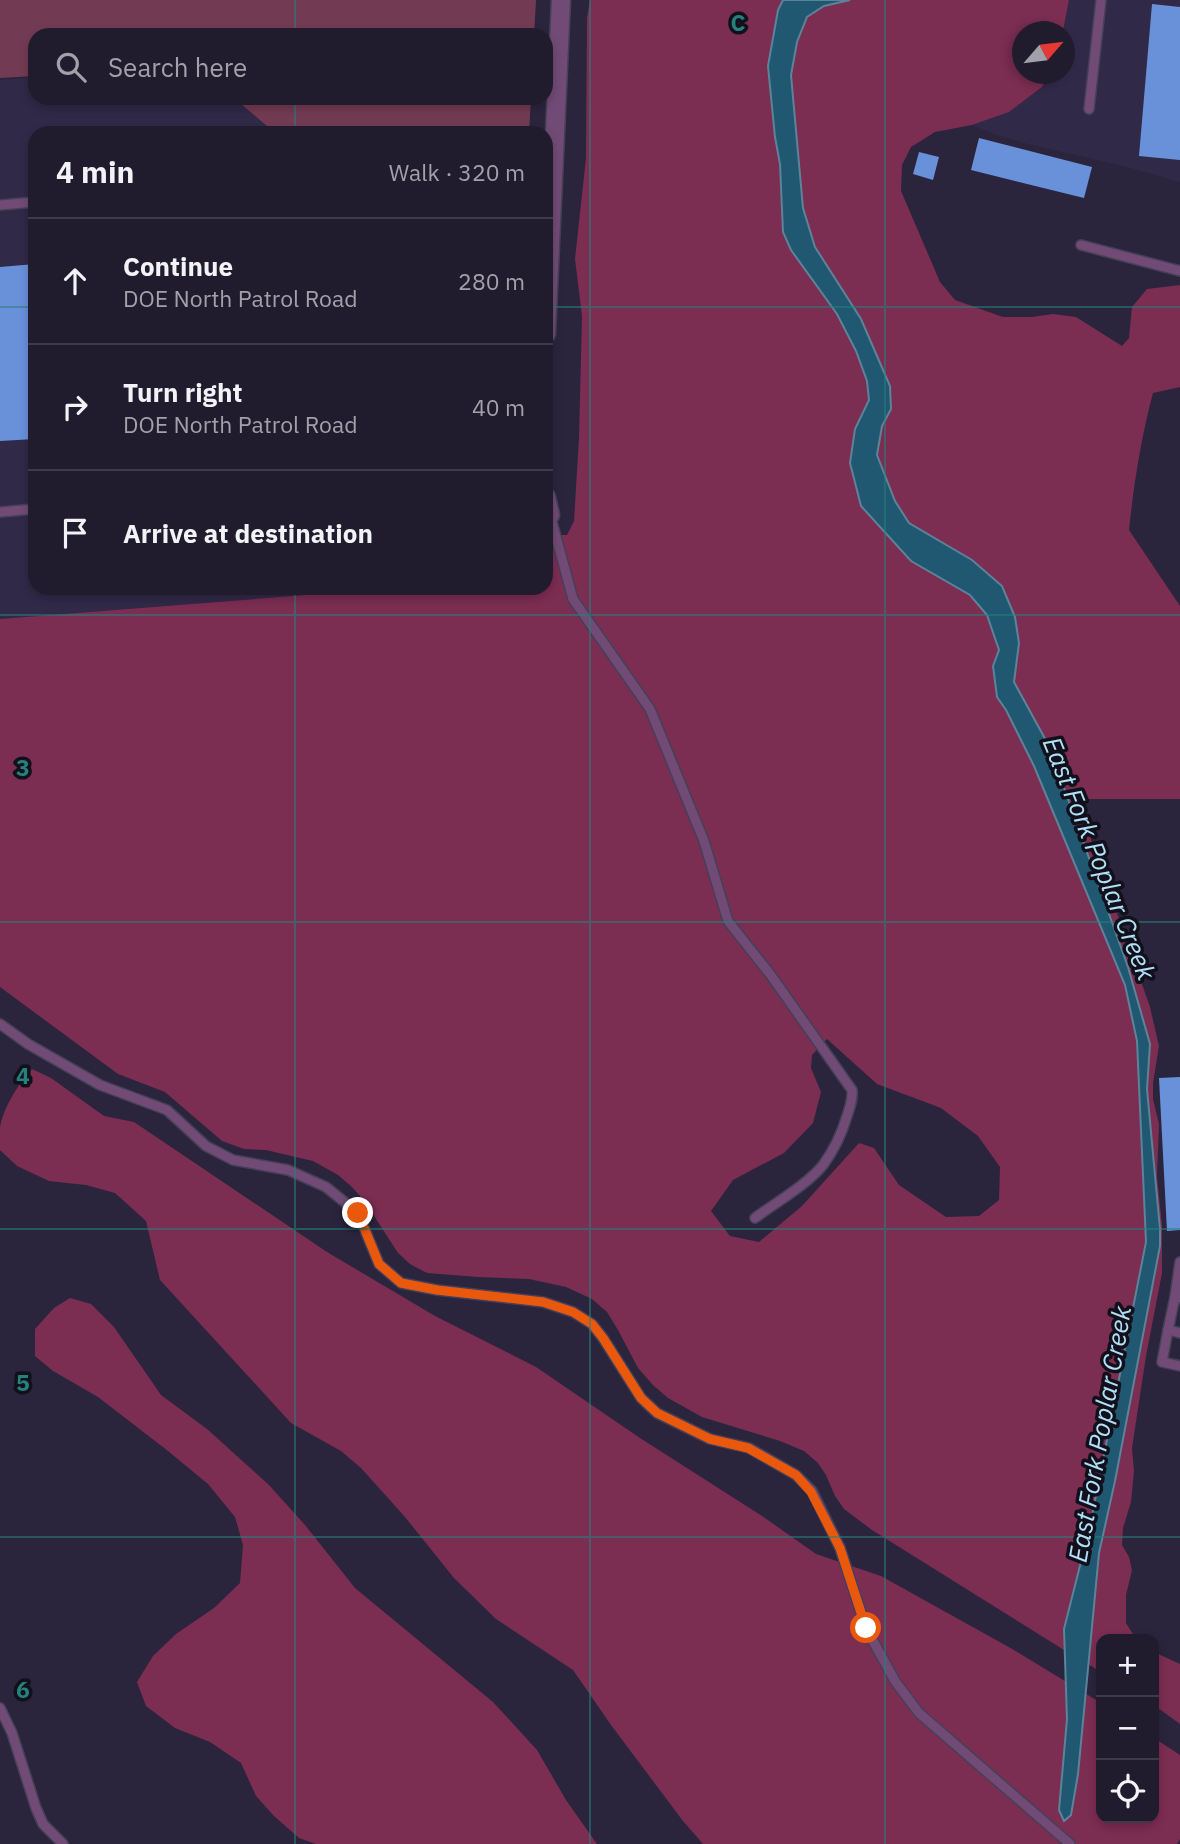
<!DOCTYPE html>
<meta charset="utf-8">
<style>
body{margin:0;font-family:"IBM Plex Sans",sans-serif;background:#2d293a;color:#f1f3f6}
.controls{position:absolute;right:21px;bottom:21px;display:grid;overflow:hidden;border-radius:14px;box-shadow:0 4px 10px #0003}
.controls button{width:63px;height:63px;display:grid;place-items:center;padding:0;border:0;border-bottom:2px solid #3d3a4a;background:#201c2e;color:#f1f3f6;font:35px sans-serif}
.compass{position:absolute;left:1012px;top:21px;width:63px;height:63px;border-radius:50%;background:#201c2e;box-shadow:0 4px 10px #0003;rotate:62deg}
.stop{position:absolute;width:21px;height:21px;margin:-16px;border:5px solid #ea580c;border-radius:50%;background:#fff}
.stop.end{background:#ea580c;border-color:#fff;box-shadow:0 2px 7px #0008}
.list{margin:0;padding:0;list-style:none}
h2{display:flex;justify-content:space-between;align-items:center;height:91px;margin:0;padding:0 28px;font-size:30px}
h2 small{font-size:23px;font-weight:400;color:#a2a1aa}
.list li{display:grid;grid-template-columns:46px 1fr auto;gap:21px;align-items:center;box-sizing:border-box;height:126px;padding:0 28px;border-top:2px solid #3d3a4a}
.list b{display:block;font-size:26px;white-space:nowrap}
.list p{margin:0;font-size:23px;white-space:nowrap;color:#a2a1aa}
.list em{font-size:23px;font-style:normal;color:#a2a1aa}
.icon{flex:none;width:38px;height:38px;fill:none;stroke:currentColor;stroke-width:2;stroke-linecap:round;stroke-linejoin:round}
.map{position:relative;flex:none;width:1180px;height:1844px;overflow:hidden}
.search{position:absolute;background:#201c2e;box-shadow:0 4px 10px #0003;left:28px;top:28px;width:525px;height:77px;display:flex;align-items:center;gap:18px;box-sizing:border-box;padding:0 24px;border-radius:21px;color:#a2a1aa;font-size:26px}
.panel{position:absolute;background:#201c2e;box-shadow:0 4px 10px #0003;left:28px;top:126px;width:525px;height:469px;border-radius:21px}
.map>svg:first-child{display:block}
.built{fill:#302948}
.green{fill:#733b53}
.forest{fill:#7c2d52;fill-rule:evenodd}
.water{fill:#205871;stroke:#5c8399;stroke-width:2}
.building{fill:#6991da}
.lines{fill:none;stroke-linecap:round;stroke-linejoin:round}
.service-casing{stroke:#454057;stroke-width:12}
.minor-casing{stroke:#454057;stroke-width:21}
.service{stroke:#714b75;stroke-width:9}
.minor{stroke:#714b75;stroke-width:18}
.route{stroke:#ea580c;stroke-width:9}
.grid{fill:none;stroke:#25817c;stroke-width:2;stroke-opacity:0.55}
.labels{text-anchor:middle;dominant-baseline:central;stroke-width:7;stroke-linejoin:round;paint-order:stroke}
.water-label{font-size:26px;font-style:italic;fill:#b1e0f9;stroke:#12101b}
.grid-label{font-size:23px;text-anchor:middle;font-weight:bold;fill:#25817c;stroke:#12101b;stroke-width:7;stroke-linejoin:round;paint-order:stroke}
</style>
<div class="map">
<svg width="1180" height="1844" viewBox="0 0 1180 1844">
<rect width="100%" height="100%" fill="#2a253d"/>
<g class="built">
<path d="M1069,0H1180V182L1127,167L1024,143L994,134L972,125L1009,112L1042,87L1049,74H1064V32L1063,31Z"/>
<path d="M35,77V98H234L275,133H35V588H358L331,593L0,619V80Z"/>
</g>
<g class="green">
<path d="M0,0H536L534,35H35V76L0,78Z"/>
<path d="M234,98H531L529,133H275Z"/>
</g>
<g class="forest">
<path d="M590,0H783L778,10L773,111L780,164L783,232L792,250L837,314L856,351L867,381L869,400L855,429L861,506L885,530L943,580L970,595L987,615L999,650L993,666L997,697L1006,710L1034,766L1125,985L1137,1041L1146,1242L1090,1526L1064,1629V1650L872,1530L844,1509L835,1496L826,1475L818,1463L804,1451L780,1441L702,1417L668,1398L653,1385L638,1368L618,1330L607,1312L592,1299L566,1287L529,1279L478,1277L427,1273L410,1264L398,1253L365,1202L352,1187L338,1175L313,1161L266,1150L244,1149L222,1141L165,1092L118,1074L0,987V619L331,593L358,588H546V522L550,535H567L574,521L579,438L582,316L575,259L586,158L587,18ZM827,1039L877,1084L941,1108L978,1136L1000,1167L999,1200L979,1216L946,1217L899,1185L874,1148L859,1143L802,1206L759,1242L730,1236L711,1211L733,1180L784,1153L813,1123L821,1092L811,1068L812,1055Z"/>
<path d="M850,0H1069L1063,31L1023,32V74H1049L1042,87L1009,112L972,125L935,132L911,147L902,165L901,191L940,282L955,300L1003,317H1032L1053,314L1076,317L1122,346L1129,338L1132,307L1147,289L1180,285V387L1153,393C1141,438 1134,483 1129,530L1180,606V799H1084V819L1150,1007L1159,1046L1153,1083V1099L1159,1124L1157,1177L1162,1225V1273L1146,1356L1132,1448L1134,1471L1131,1502L1123,1528L1122,1545L1129,1557L1132,1570L1126,1595V1623L1136,1639H1101V1672L1088,1664L1099,1553L1115,1481L1160,1246V1229L1147,1089L1150,1044L1128,967L1049,746L1014,682L1016,663L1015,617L1002,586L972,560L909,523L895,501L877,455L882,426L891,409L861,319L815,247L803,208L791,75L797,42L807,18L824,6Z"/>
<path d="M32,1069L51,1078L104,1116L134,1122L327,1252L435,1316L536,1367L640,1438L765,1518L816,1554L881,1576L1014,1650L1101,1703V1818H1154V1738L1180,1755V1839L1177,1844H703L683,1821L611,1725L573,1670L496,1619L454,1578L405,1517L361,1468L341,1451L291,1423L160,1280L146,1221L115,1193L86,1185L49,1181L17,1166L0,1150C0,1143 0,1134 0,1127C4,1107 18,1084 32,1069Z"/>
<path d="M70,1298L91,1304L114,1327L161,1395L207,1429L269,1485L305,1525L355,1588L493,1702L537,1750L566,1800L597,1844H316L299,1838L274,1816L256,1796L241,1763L210,1742L175,1728L146,1706L137,1682L153,1656L176,1634L214,1608L240,1583L243,1545L235,1517L208,1484L168,1451L98,1397L53,1371L35,1356V1329L54,1308Z"/>
<path d="M1154,1652L1180,1664V1724L1154,1705Z"/>
</g>
<path class="water" d="M783,0H850L824,6L807,17L797,42L791,75L803,208L815,247L861,319L890,386L891,409L882,426L877,455L895,501L909,523L972,560L1002,586L1015,617L1019,643L1014,682L1049,746L1128,967L1150,1044L1147,1089L1160,1229V1246L1115,1481L1099,1553L1078,1774L1071,1815L1064,1821L1059,1810L1067,1719L1064,1629L1090,1526L1146,1242L1137,1041L1125,985L1034,766L1006,710L997,697L993,666L999,650L987,615L970,595L911,561L861,506L850,463L855,429L869,400L867,381L856,351L837,314L791,250L783,232L780,164L775,137L768,66L778,10Z"/>
<g class="building">
<path d="M1152,4L1180,7V160L1139,156Z"/>
<path d="M979,138L1092,167L1084,198L971,170Z"/>
<path d="M919,152L939,157L933,180L913,174Z"/>
<path d="M35,264V439L0,441V267Z"/>
<path d="M1180,1077V1230L1167,1231L1159,1078Z"/>
</g>
<g class="lines">
<defs>
<g id="service">
<path d="M1089,109L1101,0"/>
<path d="M0,205L35,202"/>
<path d="M1081,245L1180,271"/>
<path d="M0,512L35,509"/>
<path d="M550,515L573,599L650,709L704,841L728,921L770,974L852,1090C853,1099 850,1107 847,1116C842,1133 834,1150 823,1165C808,1184 775,1203 755,1218"/>
<path d="M0,1024L28,1044L100,1085L167,1110L206,1146L233,1160L288,1170L326,1187L358,1213L379,1264L401,1283L437,1290L543,1302L573,1312L592,1324L603,1338L641,1398L657,1413L710,1439L749,1448L796,1475L812,1491L840,1548L866,1628L895,1681L919,1713L1070,1844"/>
<path d="M1175,1297L1168,1330L1180,1333"/>
<path d="M1178,1298L1175,1297L1180,1262"/>
<path d="M1168,1330L1162,1362L1180,1366"/>
<path d="M0,1708L12,1733L36,1808L43,1824L63,1844"/>
</g>
<g id="minor">
<path d="M546,334L561,0"/>
<path d="M546,497L550,515"/>
</g>
</defs>
<use href="#service" class="service-casing"/>
<use href="#minor" class="minor-casing"/>
<use href="#service" class="service"/>
<use href="#minor" class="minor"/>
</g>
<g class="lines">
<path class="route" d="M358,1213L379,1264L401,1283L437,1290L543,1302L573,1312L592,1324L603,1338L641,1398L657,1413L710,1439L748,1448L796,1475L811,1492L840,1548L866,1628"/>
</g>
<path class="grid" d="M295,0V35M590,0V1844M885,0V1844M295,98V133M0,307H35M546,307H1180M295,588V1844M0,615H1180M0,922H1180M0,1229H1180M0,1537H1180"/>
<g class="labels">
<g class="water-label">
<text transform="translate(1100 858) rotate(68)">East Fork Poplar Creek</text>
<text transform="translate(1099 1434) rotate(-80)">East Fork Poplar Creek</text>
</g>
</g>
<g class="grid-label">
<text x="738" y="31">C</text>
<text x="23" y="776">3</text>
<text x="23" y="1084">4</text>
<text x="23" y="1391">5</text>
<text x="23" y="1698">6</text>
</g>
</svg>
<div class="controls">
<button>+</button>
<button>−</button>
<button><svg class="icon" aria-label="locate" viewBox="0 0 24 24"><circle cx="12" cy="12" r="6"/><path d="M12 2v4M12 18v4M2 12h4M18 12h4"/></svg></button>
</div>
<svg class="compass" viewBox="-18 -18 36 36"><path d="M0-13l5 13h-10z" fill="#e53935"/><path d="M0 13l5-13h-10z" fill="#a2a1aa"/></svg>
<div class="stop" style="left:866px;top:1628px"></div>
<div class="stop end" style="left:358px;top:1213px"></div>
<div class="search"><svg class="icon" aria-label="search" viewBox="0 0 24 24"><circle cx="10" cy="10" r="6"/><path d="M15 15l6 6"/></svg>Search here</div>
<section class="panel">
<h2>4 min<small>Walk · 320 m</small></h2>
<ul class="list">
<li><svg class="icon" aria-label="ahead" viewBox="0 0 24 24"><path d="M12 20V5M6 11l6-6 6 6"/></svg><div><b>Continue</b><p>DOE North Patrol Road</p></div><em>280 m</em></li>
<li><svg class="icon" aria-label="right" viewBox="0 0 24 24"><path d="M7 20v-9h11M14 6l5 5-5 5"/></svg><div><b>Turn right</b><p>DOE North Patrol Road</p></div><em>40 m</em></li>
<li><svg class="icon" aria-label="arrive" viewBox="0 0 24 24"><path d="M6 21V4h12l-3 4 3 4H6"/></svg><div><b>Arrive at destination</b></div></li>
</ul>
</section>
</div>
